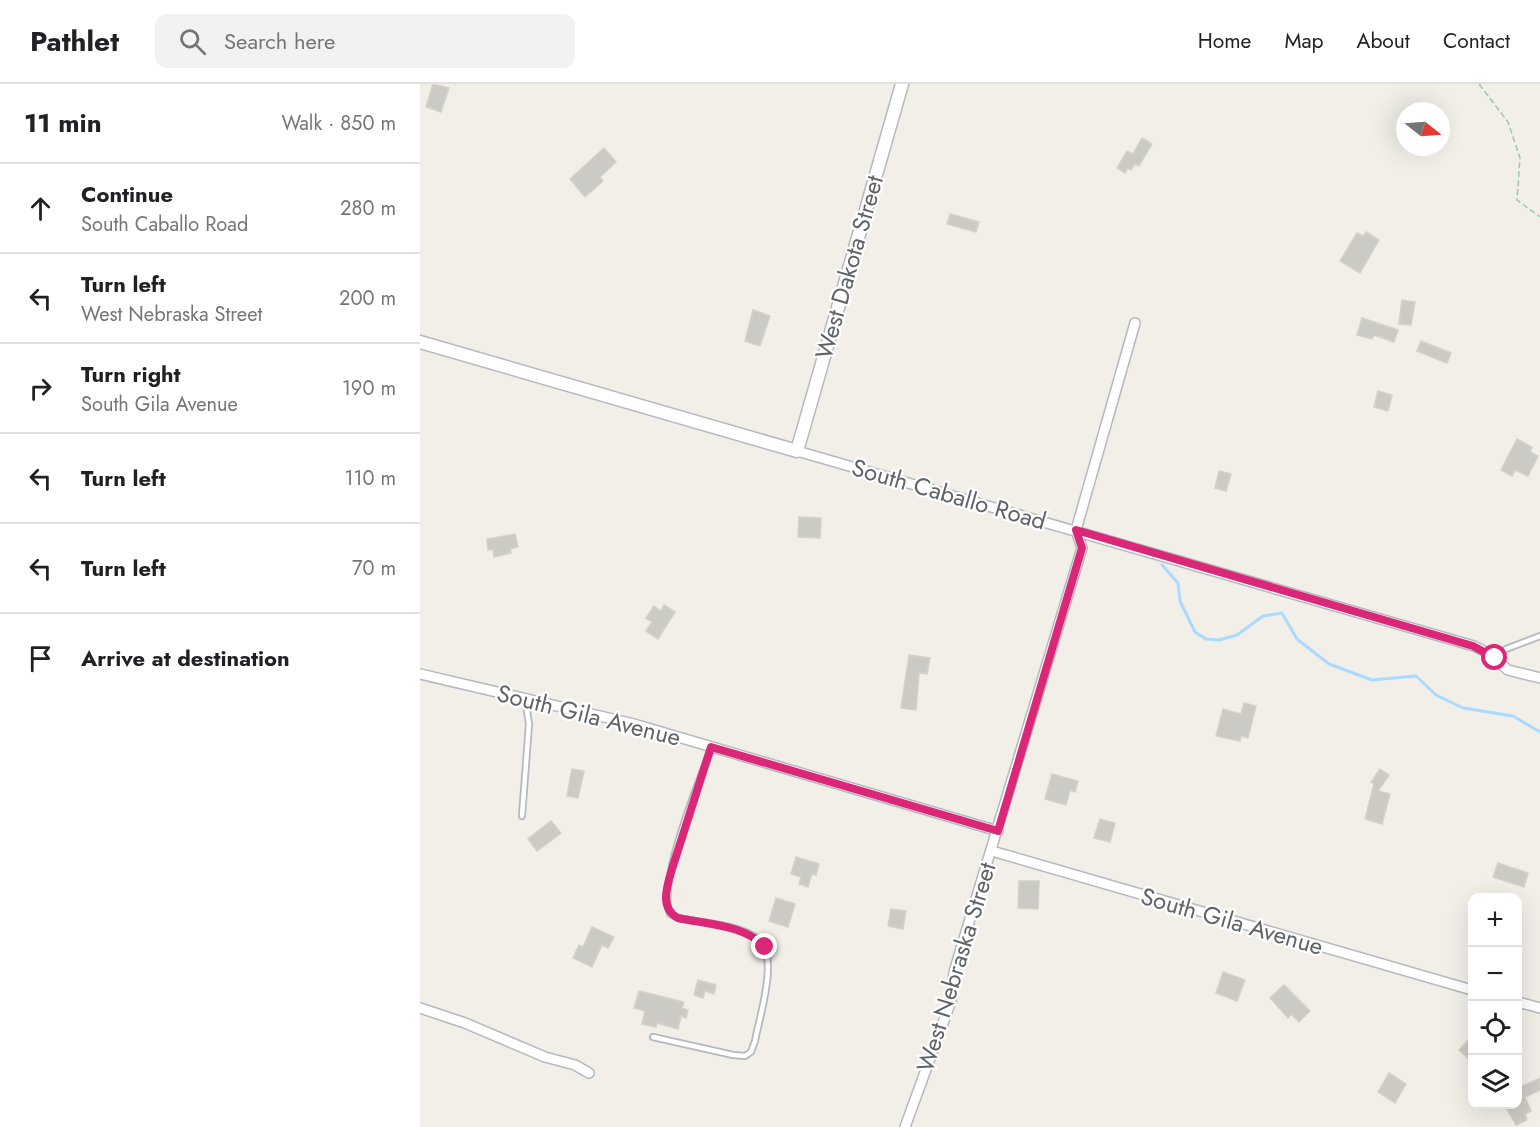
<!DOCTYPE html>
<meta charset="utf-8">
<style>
body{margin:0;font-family:Jost,sans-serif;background:#f2f2f2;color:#202124}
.controls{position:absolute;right:18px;bottom:18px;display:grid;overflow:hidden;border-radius:12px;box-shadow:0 6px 24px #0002}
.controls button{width:54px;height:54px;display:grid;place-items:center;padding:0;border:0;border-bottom:2px solid #e0e0e0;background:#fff;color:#202124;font:30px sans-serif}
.compass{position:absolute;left:976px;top:18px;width:54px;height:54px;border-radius:50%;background:#fff;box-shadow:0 6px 24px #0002;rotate:107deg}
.stop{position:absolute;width:18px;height:18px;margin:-14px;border:4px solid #db2777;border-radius:50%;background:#fff}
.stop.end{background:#db2777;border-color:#fff;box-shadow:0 2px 6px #0008}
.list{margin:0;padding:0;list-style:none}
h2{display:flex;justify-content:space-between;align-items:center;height:78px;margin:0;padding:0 24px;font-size:26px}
h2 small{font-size:20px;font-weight:400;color:#757577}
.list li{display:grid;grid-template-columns:39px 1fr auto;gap:18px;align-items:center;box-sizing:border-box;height:90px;padding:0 24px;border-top:2px solid #e0e0e0}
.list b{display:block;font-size:22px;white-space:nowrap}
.list p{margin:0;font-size:20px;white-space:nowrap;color:#757577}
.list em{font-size:20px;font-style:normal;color:#757577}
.icon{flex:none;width:33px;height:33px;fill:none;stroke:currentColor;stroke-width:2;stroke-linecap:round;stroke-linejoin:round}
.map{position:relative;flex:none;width:1120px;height:1043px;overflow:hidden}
header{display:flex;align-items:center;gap:36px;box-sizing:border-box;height:84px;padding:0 30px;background:#fff;border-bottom:2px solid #e0e0e0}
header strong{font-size:28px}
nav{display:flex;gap:33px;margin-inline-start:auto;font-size:21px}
.search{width:420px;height:54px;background:#f2f2f2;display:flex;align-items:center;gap:15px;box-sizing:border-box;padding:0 21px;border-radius:12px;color:#757577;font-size:22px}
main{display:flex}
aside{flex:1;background:#fff}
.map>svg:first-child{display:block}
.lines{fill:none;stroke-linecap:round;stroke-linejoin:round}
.stream{stroke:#aadaff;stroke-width:3}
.building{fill:#cccac5;stroke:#d6d1c6;stroke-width:1.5}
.service-casing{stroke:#b5b8bc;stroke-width:8}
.minor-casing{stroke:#b5b8bc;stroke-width:12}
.tertiary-casing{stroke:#b5b8bc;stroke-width:15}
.path{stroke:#9cc7a9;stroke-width:1.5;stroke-dasharray:6 3;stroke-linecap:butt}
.service{stroke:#fff;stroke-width:4.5}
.minor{stroke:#fff;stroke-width:9}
.tertiary{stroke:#fff;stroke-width:12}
.route{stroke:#db2777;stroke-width:8}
.labels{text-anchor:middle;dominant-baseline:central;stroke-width:4.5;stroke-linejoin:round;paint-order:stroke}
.street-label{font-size:24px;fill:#5f6368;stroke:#fff}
</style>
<header>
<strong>Pathlet</strong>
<div class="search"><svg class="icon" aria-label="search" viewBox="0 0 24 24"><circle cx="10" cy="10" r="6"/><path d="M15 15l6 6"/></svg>Search here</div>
<nav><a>Home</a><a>Map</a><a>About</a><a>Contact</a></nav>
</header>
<main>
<aside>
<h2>11 min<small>Walk · 850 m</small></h2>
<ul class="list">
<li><svg class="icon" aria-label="ahead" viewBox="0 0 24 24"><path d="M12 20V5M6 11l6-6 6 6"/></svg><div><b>Continue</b><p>South Caballo Road</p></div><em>280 m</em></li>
<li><svg class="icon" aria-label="left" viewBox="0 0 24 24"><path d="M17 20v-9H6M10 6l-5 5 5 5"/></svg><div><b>Turn left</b><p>West Nebraska Street</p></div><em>200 m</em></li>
<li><svg class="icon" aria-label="right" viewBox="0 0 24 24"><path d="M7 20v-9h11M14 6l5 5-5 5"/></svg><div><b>Turn right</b><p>South Gila Avenue</p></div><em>190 m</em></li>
<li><svg class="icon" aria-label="left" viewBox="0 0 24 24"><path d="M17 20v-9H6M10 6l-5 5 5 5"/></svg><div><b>Turn left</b></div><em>110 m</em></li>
<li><svg class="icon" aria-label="left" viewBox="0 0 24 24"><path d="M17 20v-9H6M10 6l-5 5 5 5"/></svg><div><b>Turn left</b></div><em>70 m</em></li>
<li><svg class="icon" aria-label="arrive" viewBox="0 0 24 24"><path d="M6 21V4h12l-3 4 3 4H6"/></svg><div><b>Arrive at destination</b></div></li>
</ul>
</aside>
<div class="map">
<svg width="1120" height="1043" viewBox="0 0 1120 1043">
<rect width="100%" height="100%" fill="#f1efe8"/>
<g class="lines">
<path class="stream" d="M742,481L758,499L760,517L775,548L786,555L799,556L817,551L843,532L862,529L877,555L909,580L952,596L996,592L1016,611L1043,624L1093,632L1120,648"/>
</g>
<g class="building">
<path d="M13,0L29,4L21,28L6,23Z"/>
<path d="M722,54L732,60L719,82L715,80L711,86L708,84L705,89L697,84L707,67L713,70Z"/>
<path d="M184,64L196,78L180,93L183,97L165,113L150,95Z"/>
<path d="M530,130L559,138L556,148L527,140Z"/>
<path d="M946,148L959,156L940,189L920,177L937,149L943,152Z"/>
<path d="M982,216L995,218L991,241L979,240Z"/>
<path d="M333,226L350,232L340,262L325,257Z"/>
<path d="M942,234L978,246L974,258L954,251L952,255L937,251Z"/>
<path d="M1001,257L1031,269L1027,279L997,267Z"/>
<path d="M958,307L972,311L968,327L954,323Z"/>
<path d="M1097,355L1112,363L1110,368L1118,372L1108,392L1095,386L1092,392L1081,386Z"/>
<path d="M799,387L811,390L806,407L795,404Z"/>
<path d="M379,433L401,434L400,454L378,453Z"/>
<path d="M95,450L98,463L90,465L91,469L74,473L73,465L68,466L67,455Z"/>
<path d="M244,521L255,528L238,555L226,547L232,538L226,534L234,522L241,527Z"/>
<path d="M489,571L510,574L507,590L499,589L496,626L481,624Z"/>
<path d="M824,619L836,622L828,654L821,652L820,657L796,652L803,625L821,630Z"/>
<path d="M152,685L164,687L158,714L147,712Z"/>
<path d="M960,685L969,691L958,707L970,710L962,740L945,735L954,700L951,698Z"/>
<path d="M632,690L658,697L655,708L650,706L646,721L625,715Z"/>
<path d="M680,735L695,739L690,758L674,754Z"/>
<path d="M131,737L141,749L117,767L108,755Z"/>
<path d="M376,773L399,780L396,791L392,790L388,803L379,800L381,793L371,790Z"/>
<path d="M1078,779L1108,789L1104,803L1073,793Z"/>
<path d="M599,797H619L618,825L598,824Z"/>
<path d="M356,814L375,820L368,843L349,837Z"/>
<path d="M471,825L486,827L483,845L468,842Z"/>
<path d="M172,843L194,853L188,864L182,861L172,883L153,874L159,861L163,863Z"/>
<path d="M803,888L825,896L817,917L796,909Z"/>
<path d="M278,896L296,901L294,910L285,907L283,914L274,911Z"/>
<path d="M864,901L890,927L879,938L871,930L868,934L850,914Z"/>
<path d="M219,907L264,918L262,924L268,926L266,934L261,932L258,945L237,939L236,943L222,940L225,927L214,924Z"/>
<path d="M1053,951V979L1039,966Z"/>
<path d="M969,989L986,1000L975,1019L958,1008Z"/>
<path d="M1120,994V1006L1105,1013L1111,1027L1105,1030L1107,1036L1096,1041L1084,1020H1098V996L1100,1003Z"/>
</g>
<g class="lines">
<defs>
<g id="service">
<path d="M1075,574L1086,565L1120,552"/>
<path d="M102,732L109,640L105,614"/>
<path d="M233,953L313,971L325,972L331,968L335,957C339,934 360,871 338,855C318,840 282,839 258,834L250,830C237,799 279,697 292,663"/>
</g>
<g id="minor">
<path d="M377,367L1054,562L1068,569L1088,586L1120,594"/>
<path d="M0,590L214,640L578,747"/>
<path d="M572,767L1052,906"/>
<path d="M1098,918L1120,924"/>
<path d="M0,924L45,939L125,973L155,981L169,989"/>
<path d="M485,1043L531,917L534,888L662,464L656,446L715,239"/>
</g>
<path id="tertiary" d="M0,258L377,367L482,0"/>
</defs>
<use href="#service" class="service-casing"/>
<use href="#minor" class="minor-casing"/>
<use href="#tertiary" class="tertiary-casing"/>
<path class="path" d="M1059,0L1088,38L1100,74L1097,116L1120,133"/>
<use href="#service" class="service"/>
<use href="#minor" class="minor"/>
<use href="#tertiary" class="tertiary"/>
</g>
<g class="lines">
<path class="route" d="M345,863C325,841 286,840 258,834C239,824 247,802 252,785L291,663L578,747L662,464L656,446L1053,562L1075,574"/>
</g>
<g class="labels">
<g class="street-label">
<text transform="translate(429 183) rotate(-74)">West Dakota Street</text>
<text transform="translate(529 410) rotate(16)">South Caballo Road</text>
<text transform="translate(169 631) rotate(14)">South Gila Avenue</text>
<text transform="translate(812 837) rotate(16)">South Gila Avenue</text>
<text transform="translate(536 883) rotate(-73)">West Nebraska Street</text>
</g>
</g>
</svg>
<div class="controls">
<button>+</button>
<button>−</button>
<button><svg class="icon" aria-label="locate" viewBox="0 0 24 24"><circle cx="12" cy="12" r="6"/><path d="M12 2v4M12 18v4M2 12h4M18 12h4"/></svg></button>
<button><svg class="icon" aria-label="layers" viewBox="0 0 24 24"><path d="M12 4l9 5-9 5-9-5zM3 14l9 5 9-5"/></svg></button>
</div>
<svg class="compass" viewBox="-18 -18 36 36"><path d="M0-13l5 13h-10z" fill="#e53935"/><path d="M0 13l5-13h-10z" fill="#757577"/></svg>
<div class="stop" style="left:1075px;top:574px"></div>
<div class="stop end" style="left:345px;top:863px"></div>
</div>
</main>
